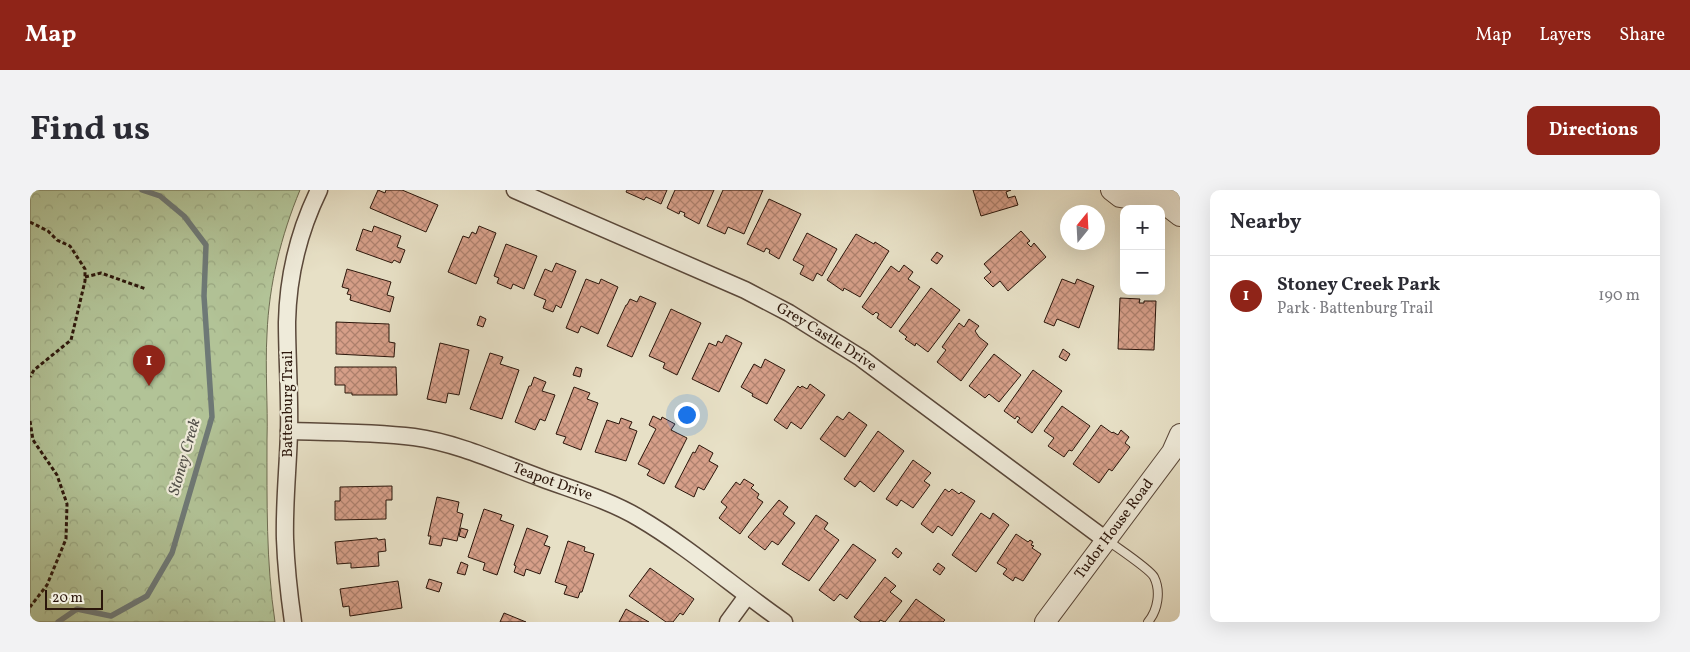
<!DOCTYPE html>
<meta charset="utf-8">
<style>
body{margin:0;font-family:Vollkorn,serif;background:#f2f2f3;color:#2b2b33}
.controls{position:absolute;right:15px;top:15px;display:grid;overflow:hidden;border-radius:10px;box-shadow:0 5px 20px #0002}
.controls button{width:45px;height:45px;display:grid;place-items:center;padding:0;border:0;border-bottom:1px solid #e1e1e2;background:#fff;color:#2b2b33;font:25px sans-serif}
.compass{position:absolute;left:1030px;top:15px;width:45px;height:45px;border-radius:50%;background:#fff;box-shadow:0 5px 20px #0002;rotate:18deg}
.scale{position:absolute;left:15px;bottom:12px;width:58px;box-sizing:border-box;padding-left:5px;border:2px solid #2b160b;border-top:0;font-size:14px;line-height:18px;white-space:nowrap;color:#2b160b;-webkit-text-stroke:4px #efebda;paint-order:stroke}
.you{position:absolute;left:656px;top:224px;width:18px;height:18px;margin:-12px;border:4px solid #fff;border-radius:50%;background:#1a73e8;box-shadow:0 0 0 8px #1a73e833}
.badge{display:grid;place-items:center;width:32px;height:32px;border-radius:50%;background:#8f2418;color:#fff;font-size:16px;font-weight:700}
.pin{position:absolute;translate:-50% -41px;filter:drop-shadow(0 1px 2px #0008)}
.pin::after{content:'';position:absolute;top:26px;width:18px;height:15px;background:inherit;clip-path:polygon(0 0,100% 0,50% 100%)}
.list{margin:0;padding:0;list-style:none}
h2{display:flex;justify-content:space-between;align-items:center;height:65px;margin:0;padding:0 20px;font-size:21px}
h2 small{font-size:16px;font-weight:400;color:#7c7c81}
.list li{display:grid;grid-template-columns:32px 1fr auto;gap:15px;align-items:center;box-sizing:border-box;height:80px;padding:0 20px;border-top:1px solid #e1e1e2}
.list b{display:block;font-size:19px;white-space:nowrap}
.list p{margin:0;font-size:16px;white-space:nowrap;color:#7c7c81}
.list em{font-size:16px;font-style:normal;color:#7c7c81}
.map{position:relative;flex:none;width:1150px;height:432px;overflow:hidden;border-radius:10px}
header{display:flex;align-items:center;gap:30px;box-sizing:border-box;height:70px;padding:0 25px;background:#8f2418;color:#fff}
header strong{font-size:24px}
nav{display:flex;gap:28px;margin-inline-start:auto;font-size:18px}
.intro{display:flex;align-items:center;justify-content:space-between;box-sizing:border-box;height:120px;padding:0 30px}
h1{margin:0;font-size:35px}
.button{padding:12px 22px;border-radius:10px;background:#8f2418;color:#fff;font-size:18px;font-weight:700}
main{display:flex;gap:30px;padding:0 30px}
aside{flex:1;background:#fff;border-radius:10px;box-shadow:0 5px 20px #0002}
.map>svg:first-child{display:block}
.park{fill:url(#park-crowns);stroke:#6e6c51}
.lines{fill:none;stroke-linecap:round;stroke-linejoin:round}
.stream{stroke:#6e7976;stroke-width:5.5}
.building{fill:url(#building-cross-hatch);stroke:#2b160b}
.service-casing{stroke:#5a483a;stroke-width:10}
.minor-casing{stroke:#5a483a;stroke-width:19}
.tertiary-casing{stroke:#5a483a;stroke-width:22}
.path{stroke:#2b160b;stroke-width:3;stroke-dasharray:4 2.5;stroke-linecap:butt}
.service{stroke:#efebda;stroke-width:8}
.minor{stroke:#efebda;stroke-width:16}
.tertiary{stroke:#efebda;stroke-width:20}
.labels{text-anchor:middle;dominant-baseline:central;stroke-width:4.5;stroke-linejoin:round;paint-order:stroke}
.street-label{font-size:15px;fill:#2b160b;stroke:#efebda}
.water-label{font-size:16px;font-style:italic;fill:#52504a;stroke:#efebda}
</style>
<header>
<strong>Map</strong>
<nav><a>Map</a><a>Layers</a><a>Share</a></nav>
</header>
<div class="intro"><h1>Find us</h1><a class="button">Directions</a></div>
<main>
<div class="map">
<svg width="1150" height="432" viewBox="0 0 1150 432">
<defs>
<pattern id="park-crowns" width="20" height="18" patternUnits="userSpaceOnUse" patternTransform="scale(1.25)"><rect width="20" height="18" fill="#b2c397"/><path d="M2 6a3 3 0 1 1 6 0M12 15a3 3 0 1 1 6 0" fill="none" stroke="#99a781"/></pattern>
<pattern id="building-cross-hatch" width="8" height="8" patternUnits="userSpaceOnUse" patternTransform="scale(1.25)"><rect width="8" height="8" fill="#d69f89"/><path d="M0 0l8 8M0 8l8-8" fill="none" stroke="#ae816e"/></pattern>
</defs>
<rect width="100%" height="100%" fill="#e7e0c6"/>
<filter id="stains"><feTurbulence type="fractalNoise" baseFrequency=".004" numOctaves="4"/><feColorMatrix values="0 0 0 0 .2 0 0 0 0 .09 0 0 0 0 .02 0 0 0 .5 -.17"/></filter>
<radialGradient id="worn" r=".72"><stop offset=".6" stop-color="#630" stop-opacity="0"/><stop offset="1" stop-color="#630" stop-opacity=".3"/></radialGradient>
<path class="park" d="M0,0H270C251,46 239,94 237,144C235,179 238,215 237,250C237,311 236,372 245,432H0Z"/>
<g class="lines">
<path class="stream" d="M28,432L47,419L81,426L117,406L142,363L182,227L174,106L176,55L154,26L130,6L112,0"/>
</g>
<g class="building">
<path d="M348,0L355,3L356,0H372L408,15L396,42L340,18Z"/>
<path d="M597,0H637L631,14L616,7L614,10L596,2Z"/>
<path d="M645,0H684L669,34L654,26L655,23L650,21L649,24L637,18Z"/>
<path d="M693,0H733L714,44L698,37L695,44L677,36Z"/>
<path d="M943,0H981L976,2L978,8L985,6L988,15L951,26Z"/>
<path d="M739,9L771,24L749,69L739,63L740,60L736,58L734,62L717,54Z"/>
<path d="M344,36L371,46L367,57L375,60L370,73L364,70L362,73L326,60L333,39L342,42Z"/>
<path d="M449,36L466,43L446,94L418,82L433,46L439,48L442,42L446,44Z"/>
<path d="M991,41L1000,51L997,53L1001,57L1004,53L1016,67L978,101L970,91L963,97L954,88L961,82L954,74Z"/>
<path d="M777,43L807,59L792,86L787,83L783,91L770,84L774,76L763,70Z"/>
<path d="M826,44L844,54L845,52L859,61L830,107L814,98L813,101L797,90Z"/>
<path d="M476,54L507,66L494,99L483,94L481,99L467,93L469,88L464,86Z"/>
<path d="M907,62L913,66L907,74L901,70Z"/>
<path d="M526,73L546,81L531,118L526,115L523,122L513,118L516,110L504,105L515,79L522,82Z"/>
<path d="M874,75L883,82L878,89L890,97L861,138L847,128L849,124L846,122L843,125L832,117L861,76L869,82Z"/>
<path d="M317,79L361,92L357,105L364,107L360,122L320,110L321,105L317,104L319,99L312,97Z"/>
<path d="M556,89L569,94L571,89L588,97L568,144L551,136L548,143L536,138Z"/>
<path d="M1032,89L1045,94L1047,89L1064,96L1049,138L1027,129L1024,136L1014,132Z"/>
<path d="M901,98L930,120L898,162L886,153L885,156L875,149L877,147L869,141Z"/>
<path d="M610,106L626,113L602,167L577,156L596,115H597L600,109L607,112Z"/>
<path d="M1090,108L1110,109L1109,113H1114V111H1126L1124,160L1088,159Z"/>
<path d="M641,119L671,133L647,185L633,178L635,173L619,166Z"/>
<path d="M450,126L456,129L453,137L447,135Z"/>
<path d="M939,129L949,136L945,141L949,147L958,154L931,191L907,172L916,160L912,157L929,133L934,137Z"/>
<path d="M306,132L359,134V152L365,153L364,167L306,164Z"/>
<path d="M696,145L712,153L689,202L662,189L679,153L686,156L688,151L692,153Z"/>
<path d="M410,153L439,160L429,205L418,203L416,213L397,209Z"/>
<path d="M1033,159L1040,164L1036,171L1029,167Z"/>
<path d="M460,163L473,167L470,174L489,180L472,229L440,219Z"/>
<path d="M964,164L991,185L969,212L959,204L955,208L939,196Z"/>
<path d="M735,169L755,180L737,214L722,206L723,204L711,197L724,174L731,178Z"/>
<path d="M305,177H366L367,205H322V203H315V195H305Z"/>
<path d="M546,177L552,179L550,187L543,185Z"/>
<path d="M1003,180L1032,201L1002,243L987,232L990,228L987,226L985,229L974,221Z"/>
<path d="M504,187L516,192L512,201L525,205L515,231L510,229L505,240L485,232L499,196H501Z"/>
<path d="M780,194L795,205L771,239L761,232L757,239L744,230L768,196L770,198L772,196L777,199Z"/>
<path d="M544,197L560,203L557,209L568,213L551,260L533,253L536,247L526,244Z"/>
<path d="M1032,216L1060,236L1042,261L1039,260L1034,267L1018,256L1024,248L1014,241Z"/>
<path d="M819,222L837,235L815,267L790,249L807,226L813,230Z"/>
<path d="M623,226L631,230L632,227L645,234L641,240L657,248L634,294L617,285L620,280L608,274L626,239L619,235Z"/>
<path d="M591,228L602,232L599,238L607,241L596,271L565,262L577,230L589,234Z"/>
<path d="M1071,235L1082,243L1083,242L1088,245L1091,240L1099,247L1095,253L1100,257L1082,281L1079,279L1069,293L1043,274Z"/>
<path d="M848,241L874,261L844,302L830,291L825,297L814,289Z"/>
<path d="M669,255L683,263L679,271L688,276L674,300L668,297L664,307L645,297L663,262L665,263Z"/>
<path d="M883,270L901,283L894,291L900,295L883,318L871,310L867,316L856,309Z"/>
<path d="M714,289L724,295L721,298L729,304L727,308L733,312L710,344L689,328L697,317L691,312L706,292L710,295Z"/>
<path d="M362,296V310H356V329L305,330V311H310V297Z"/>
<path d="M915,299L919,302L922,299L929,304L931,302L945,311L922,346L908,336L903,343L891,334Z"/>
<path d="M407,307L429,312L427,322L433,324L427,351L413,348L411,356L399,354L401,346H398Z"/>
<path d="M749,310L758,317L753,324L765,333L748,355L742,351L735,360L718,347Z"/>
<path d="M454,319L472,325L470,330L484,335L467,385L453,380L455,373L438,367Z"/>
<path d="M951,323L960,329L963,323L979,335L946,382L922,365Z"/>
<path d="M786,325L798,333L794,339L809,350L779,391L752,374Z"/>
<path d="M431,338L438,340L435,348L429,346Z"/>
<path d="M497,338L518,346L514,355L520,357L510,384L496,379L494,386L484,382L486,376L484,375Z"/>
<path d="M986,344L998,352L1000,350L1003,352L1001,355L1004,356L1002,358L1011,364L993,391L985,387L983,391L973,384L977,379L967,373Z"/>
<path d="M347,348L348,350L355,349L356,361L348,362L349,376L321,378V373L307,374L305,352Z"/>
<path d="M538,351L555,357L554,361L564,364L552,402H550L548,408L534,404L537,396L525,392Z"/>
<path d="M823,354L846,370L817,409L810,404L804,411L789,400Z"/>
<path d="M866,358L872,363L868,368L862,363Z"/>
<path d="M431,372L438,375L435,385L427,383Z"/>
<path d="M908,373L915,378L910,385L903,380Z"/>
<path d="M620,378L664,409L653,425L650,423L643,432H636L599,406Z"/>
<path d="M855,387L866,396L860,402L872,411L855,432L850,430L849,432H831L824,427Z"/>
<path d="M399,389L412,393L409,402L396,398Z"/>
<path d="M368,391L372,418L320,426L319,416L313,417L310,399Z"/>
<path d="M886,409L915,430L913,432H869Z"/>
<path d="M596,419L619,432H589Z"/>
<path d="M474,423L496,432H470Z"/>
</g>
<g class="lines">
<defs>
<path id="service" d="M1077,350C1086,357 1120,379 1124,387C1131,401 1128,420 1118,432"/>
<g id="minor">
<path id="s1" d="M485,0L715,100L759,123L831,168L1076,350"/>
<path id="s2" d="M259,241C301,242 343,242 384,247C428,253 470,273 511,288C543,300 579,310 609,328C660,358 705,398 754,432"/>
<path d="M263,432C259,404 256,377 255,349C254,314 258,278 259,242C260,206 257,169 257,132C258,86 269,41 289,0"/>
<path d="M698,432L717,406"/>
</g>
<g id="tertiary">
<path d="M1081,0L1090,7L1108,10L1150,5"/>
<path d="M1119,11L1137,16L1150,26"/>
<path id="s3" d="M1015,432L1142,262L1150,244"/>
</g>
</defs>
<use href="#service" class="service-casing"/>
<use href="#minor" class="minor-casing"/>
<use href="#tertiary" class="tertiary-casing"/>
<g class="path">
<path d="M0,32L18,41L27,50L40,56L55,79V91L41,150L4,180L0,187"/>
<path d="M55,87L71,83L116,99"/>
<path d="M0,231L3,250L27,285L37,314L36,349L17,395L0,417"/>
</g>
<use href="#service" class="service"/>
<use href="#minor" class="minor"/>
<use href="#tertiary" class="tertiary"/>
</g>
<g class="labels">
<g class="street-label">
<text stroke="none"><textPath href="#s1" startOffset="345">Grey Castle Drive</textPath></text>
<text transform="translate(258 214) rotate(-90)">Battenburg Trail</text>
<text stroke="none"><textPath href="#s2" startOffset="271">Teapot Drive</textPath></text>
<text stroke="none"><textPath href="#s3" startOffset="116">Tudor House Road</textPath></text>
</g>
<g class="water-label">
<text transform="translate(155 267) rotate(-74)">Stoney Creek</text>
</g>
</g>
<rect width="100%" height="100%" filter="url(#stains)"/>
<rect width="100%" height="100%" fill="url(#worn)"/>
</svg>
<div class="controls">
<button>+</button>
<button>−</button>
</div>
<svg class="compass" viewBox="-18 -18 36 36"><path d="M0-13l5 13h-10z" fill="#e53935"/><path d="M0 13l5-13h-10z" fill="#7c7c81"/></svg>
<div class="scale">20 m</div>
<div class="you"></div>
<div class="pin badge" style="left:119px;top:196px">1</div>
</div>
<aside>
<h2>Nearby<small></small></h2>
<ul class="list">
<li><span class="badge">1</span><div><b>Stoney Creek Park</b><p>Park · Battenburg Trail</p></div><em>190 m</em></li>
</ul>
</aside>
</main>
